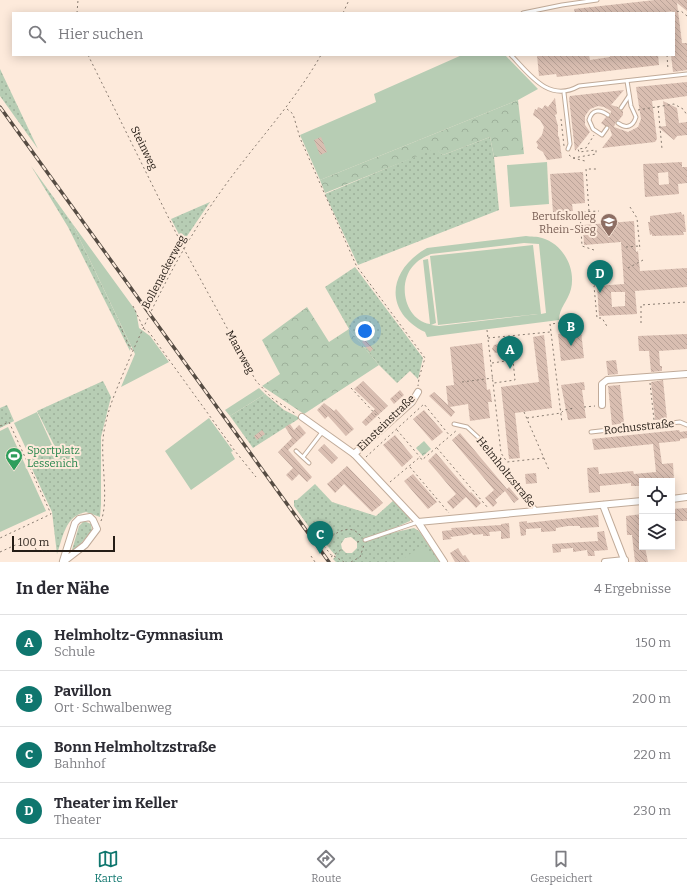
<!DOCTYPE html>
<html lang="de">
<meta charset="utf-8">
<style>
body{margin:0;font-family:Bitter,serif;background:#f2f2f3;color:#2b2b33}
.controls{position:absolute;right:12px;bottom:12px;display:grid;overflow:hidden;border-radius:0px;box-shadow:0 2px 10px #0003}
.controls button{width:36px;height:36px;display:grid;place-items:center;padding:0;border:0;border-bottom:1px solid #e1e1e2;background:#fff;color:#2b2b33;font:20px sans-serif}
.scale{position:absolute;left:12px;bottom:10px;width:103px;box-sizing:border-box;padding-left:4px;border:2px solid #251d16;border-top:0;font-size:11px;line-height:14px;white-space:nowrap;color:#251d16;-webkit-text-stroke:3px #fdeadb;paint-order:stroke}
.you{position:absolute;left:365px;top:331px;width:14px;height:14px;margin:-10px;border:3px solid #fff;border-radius:50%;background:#1a73e8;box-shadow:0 0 0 6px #1a73e833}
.badge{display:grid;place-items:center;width:26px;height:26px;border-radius:50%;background:#0f766e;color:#fff;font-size:13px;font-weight:700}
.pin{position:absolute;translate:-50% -33px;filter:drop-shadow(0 1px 2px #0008)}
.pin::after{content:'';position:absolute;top:21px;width:14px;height:12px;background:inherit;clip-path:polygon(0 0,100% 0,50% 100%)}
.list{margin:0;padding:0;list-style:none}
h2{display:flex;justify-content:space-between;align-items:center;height:52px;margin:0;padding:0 16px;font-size:17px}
h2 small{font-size:13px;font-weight:400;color:#7c7c81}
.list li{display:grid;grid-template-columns:26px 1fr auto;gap:12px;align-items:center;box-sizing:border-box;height:56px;padding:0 16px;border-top:1px solid #e1e1e2}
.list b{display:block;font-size:15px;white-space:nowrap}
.list p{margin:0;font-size:13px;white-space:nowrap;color:#7c7c81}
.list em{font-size:13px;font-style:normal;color:#7c7c81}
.icon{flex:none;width:22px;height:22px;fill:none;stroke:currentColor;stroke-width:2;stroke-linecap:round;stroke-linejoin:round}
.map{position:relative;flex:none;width:687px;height:562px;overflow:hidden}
.search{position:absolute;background:#fff;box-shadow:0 2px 10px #0003;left:12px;right:12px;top:12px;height:44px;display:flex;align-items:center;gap:10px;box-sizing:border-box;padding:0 14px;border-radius:0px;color:#7c7c81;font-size:15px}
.sheet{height:276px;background:#fff}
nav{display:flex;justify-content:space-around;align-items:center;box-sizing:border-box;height:56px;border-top:1px solid #e1e1e2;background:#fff;font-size:11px;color:#7c7c81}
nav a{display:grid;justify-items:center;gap:2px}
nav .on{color:#0f766e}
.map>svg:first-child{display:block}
.grass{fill:url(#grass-dots);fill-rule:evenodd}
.forest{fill:url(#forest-crowns)}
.garden{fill:#b7cdb4;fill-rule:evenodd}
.building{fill:url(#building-back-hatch);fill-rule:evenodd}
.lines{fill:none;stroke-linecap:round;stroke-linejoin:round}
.service-casing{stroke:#c1ab99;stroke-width:5}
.minor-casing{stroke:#c1ab99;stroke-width:8}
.path{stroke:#887b70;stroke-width:1;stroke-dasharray:2 3;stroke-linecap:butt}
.service{stroke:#fff;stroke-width:3}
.minor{stroke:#fff;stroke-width:6}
.rail-casing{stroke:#564c43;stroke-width:3.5}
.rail{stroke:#fdeadb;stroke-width:2;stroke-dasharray:6;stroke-linecap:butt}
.labels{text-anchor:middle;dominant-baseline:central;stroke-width:4;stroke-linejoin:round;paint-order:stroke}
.street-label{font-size:11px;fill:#251d16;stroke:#fdeadb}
.education-label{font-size:11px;fill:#785e54;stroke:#fdeadb;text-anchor:end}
.leisure-label{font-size:11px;fill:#27864d;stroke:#fdeadb;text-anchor:start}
</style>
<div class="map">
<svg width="687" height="562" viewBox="0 0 687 562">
<defs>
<pattern id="grass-dots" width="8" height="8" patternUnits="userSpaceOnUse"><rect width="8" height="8" fill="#b7cdb4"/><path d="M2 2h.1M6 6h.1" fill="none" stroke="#9db09a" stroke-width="1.8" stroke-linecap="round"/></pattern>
<pattern id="forest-crowns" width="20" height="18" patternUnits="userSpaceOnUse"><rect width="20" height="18" fill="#b7cdb4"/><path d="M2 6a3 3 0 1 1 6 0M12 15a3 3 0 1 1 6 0" fill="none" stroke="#9db09a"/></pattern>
<pattern id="building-back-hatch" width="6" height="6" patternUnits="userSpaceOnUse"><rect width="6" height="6" fill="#d9beb1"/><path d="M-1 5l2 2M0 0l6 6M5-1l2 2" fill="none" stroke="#baa398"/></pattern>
</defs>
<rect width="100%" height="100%" fill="#fdeadb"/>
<g class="grass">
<path d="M0,69L38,149L0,96Z"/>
<path d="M490,137L494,157L499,210L358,265L325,194L435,148L443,155Z"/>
<path d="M31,166L72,223L131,346L130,351L68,227Z"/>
<path d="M210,202L183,242L171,219Z"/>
<path d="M178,245L180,251L169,272L165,270Z"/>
<path d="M355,267L423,358L418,379L410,371L397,383L379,365L349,329L325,287Z"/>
<path d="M103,381L111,397L101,437V504L100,517L86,512C65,516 63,537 57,554L52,512L28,460L55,447L37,411Z"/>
<path d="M265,394L284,410L300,418L253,448L230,416Z"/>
<path d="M7,405L14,421L0,428V408Z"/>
<path d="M315,484L332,502L376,516L394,500L410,518V521L390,530L391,533L414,528L419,531L440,562H336L333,559L336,556L316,533L314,534L294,506V500H297ZM351,537L357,542V548L352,553H346L342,549L341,544L345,538Z"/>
<path d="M84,521L91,524L92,531L74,551L72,550L79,526Z"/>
</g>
<g class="forest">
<path d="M518,100L524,154L494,157L490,137L443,155L435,149L325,193L320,180Z"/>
<path d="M307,307L329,342L349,329L379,365L304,414L262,386L280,374L262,340Z"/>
<path d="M424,441L431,449L423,456L416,448Z"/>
</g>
<g class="garden">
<path d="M462,55H505L538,89L518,100L320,180L300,135L376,102L374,94Z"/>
<path d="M547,162L549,204L510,207L507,165Z"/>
<path d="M72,223L136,311L139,328L150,336L169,362L121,387L135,354Z"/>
<path d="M526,236C531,237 537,236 542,238C563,244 576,268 571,289C568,301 559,308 559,320L427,337L425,332C383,311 388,270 427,248ZM524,243L539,244L546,313L541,314L533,245L430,256L438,325L538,314L439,326L431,325L436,323L428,259L423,260L430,324C405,320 397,284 413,266C418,260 424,257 431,254Z"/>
<path d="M259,388L265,394L230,416L225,410Z"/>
<path d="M37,412L52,445L29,455L14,423Z"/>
<path d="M209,418L233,451L231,452L235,459L191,490L165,451Z"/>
<path d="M8,427L46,511L0,532V431Z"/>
<path d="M422,545L435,562H399Z"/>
</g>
<g class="building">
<path d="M655,0H687V11L677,3L682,43H687V70L673,72L671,55H674V11L659,13H575L574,9Z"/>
<path d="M537,55H589L590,60L610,57V55H658L659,65L557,77L556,74L539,76Z"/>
<path d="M687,82V96L652,101L657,139L655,142L602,148L612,135L609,126H605L601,123L606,117H610L611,111L604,107L598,106L590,109L585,116V125L590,132L575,151L569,98L570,96L624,90L611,105L618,107L619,110L623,111V115L619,120L616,121L614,127L628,132L638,127L641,119L636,87Z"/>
<path d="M555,98L557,114L555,115L558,126V136L559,137L562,158L547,160L543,152L537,148L538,145L536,142L542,135L544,127L540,120L533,115L535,109L537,110L538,107L542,109L545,105L548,107Z"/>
<path d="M663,101L677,108L679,123L687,122V135L677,136L674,140L658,127L666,126Z"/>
<path d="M321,137L327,152L320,155L314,140Z"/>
<path d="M682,162V167H687V183L678,184L679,194L645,197L643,164ZM668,172L669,184L659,185L658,173Z"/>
<path d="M583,172L585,203L572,204L573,211L553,212L550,174Z"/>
<path d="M681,212L682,215L684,214L686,232H683L684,235L652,236V234L650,235L648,222H650V216Z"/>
<path d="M634,221L636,252L638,251L640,271L687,268V287L635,291L637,314L599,316L597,286L624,284L621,242L584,245L583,225ZM611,292H625V306L612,307Z"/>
<path d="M581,331L584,358L561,361L558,334Z"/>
<path d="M687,334V349L659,351L660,366H662V371L651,372L649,351H639L638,336Z"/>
<path d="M544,335L552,408L515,413L520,458L509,459L501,387L539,382L533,337Z"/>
<path d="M365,339L373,349L370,352L362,342Z"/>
<path d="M482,343L487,390L490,389L492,402H488L490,418L470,421L468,404L450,407L455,412L451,417L429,396L434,392L448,405L446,386L454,385L450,347Z"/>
<path d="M498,344L501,348L499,352L495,353L492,349L494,345Z"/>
<path d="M616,360L618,374L608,375L606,361Z"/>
<path d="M663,380L667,419L655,420L651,382Z"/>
<path d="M363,381L388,406L366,426L362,422L375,409L354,389Z"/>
<path d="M584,382L585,390H582L586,418L568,420L561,385Z"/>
<path d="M620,385L624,423L612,425L608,386Z"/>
<path d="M400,390L404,395L394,404L390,399Z"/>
<path d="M324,403L334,411L336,409L354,429L346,436L328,416L325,419L317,410Z"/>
<path d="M424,410L443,432L432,441L413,419Z"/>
<path d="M290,424L294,430L299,425L306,433L288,450L312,477L307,482L299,474L292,481L286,475L293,468L278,452L292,438L285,427Z"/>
<path d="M262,430L265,434L257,440L254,436Z"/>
<path d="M679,430L680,432L687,431V438L680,439V441L659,443L662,464L673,463L674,481H642L640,486H631V483L600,486V492L589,493L587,468L598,467L599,474L633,471L634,474L656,472L653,444L594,450L592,439Z"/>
<path d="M460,433L507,489L509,487L519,499L514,503L505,491L495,500L497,503L493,507L485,498L494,490L452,440Z"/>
<path d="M395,435L413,457L402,467L383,445Z"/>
<path d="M324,444L338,458L332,464L318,450Z"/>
<path d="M436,453L470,493L471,492L481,503L476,508L466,497L453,509L447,502L456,494L428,461Z"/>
<path d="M347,466L383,503L372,512L344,484L335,493L327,484Z"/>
<path d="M536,473L537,483L526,484L525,474Z"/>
<path d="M413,474L437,502L428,509L404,481Z"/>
<path d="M687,508V521H672V509Z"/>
<path d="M642,514V547H645L648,562H635L632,535H627L626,516Z"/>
<path d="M598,515L599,527L580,528V526H568L556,528V531L541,532V528L526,529V535L521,536L519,522L527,521V523Z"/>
<path d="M509,523L510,538L501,539V531L489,532L490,536H483V534L473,535L472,533L466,535L450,537L452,539L443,540L442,531L452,530L451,528L501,525V524Z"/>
<path d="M604,531L608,550L594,551L595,556H588L587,550L573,552V548L561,549V552L553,553L552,544L598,541L597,532Z"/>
<path d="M458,548L463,556L465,555L470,562H455L450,553Z"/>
</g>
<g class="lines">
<defs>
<g id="service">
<path d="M523,13L562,5L597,0"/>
<path d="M511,55C530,75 549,103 579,86L687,74"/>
<path d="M564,93L570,144L568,149"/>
<path d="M621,108L629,96"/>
<path d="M618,123C626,129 633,127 636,117L631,106L627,81"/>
<path d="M607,128L602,135L593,129L589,120C592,109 600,109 608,115"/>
<path d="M454,424L467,427L479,438L537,511"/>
<path d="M591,432L680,422L687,425"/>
<path d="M296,451L309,463"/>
<path d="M303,457L323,431"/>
<path d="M365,540L418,522"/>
</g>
<g id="minor">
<path d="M602,405V384L607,380L687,374"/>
<path d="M302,417L354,454L418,522L444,562"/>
<path d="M354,454L412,402L418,392"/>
<path d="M672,499L687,497"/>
<path d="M603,505L625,562"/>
<path d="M418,522L642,501"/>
<path d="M63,562L85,545L97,529L93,520L90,517L79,519L75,523L63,561"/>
<path d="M605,562L625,560"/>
</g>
</defs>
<use href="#service" class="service-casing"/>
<use href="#minor" class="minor-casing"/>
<g class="path">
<path d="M77,13L78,0"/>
<path d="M343,13L349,0"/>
<path d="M667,13L681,11L687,16"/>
<path d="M88,55L184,249L256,381L273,399L296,414"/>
<path d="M667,55L668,70"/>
<path d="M658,106L662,149"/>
<path d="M287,109L293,114L300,138L356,265L425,358L419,378L418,386"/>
<path d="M638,110L674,104L683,109L687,115"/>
<path d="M561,119L564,146"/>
<path d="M569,155L573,158L585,161"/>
<path d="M573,158L596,154V150L579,152L578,149L586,148L594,135"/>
<path d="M630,207L637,218L640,250"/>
<path d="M589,211L586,169H596"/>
<path d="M626,247L639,246"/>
<path d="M594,250L582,246L580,212L599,211"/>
<path d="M628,268L645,259"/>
<path d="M603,280L594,286L597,318H602L608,328"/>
<path d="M133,306L144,329L149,332L235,451L256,477"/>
<path d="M560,323L550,324L562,423"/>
<path d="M641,323V305L687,302"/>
<path d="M120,326L130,348L133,350"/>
<path d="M487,330L501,453L507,462L544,458"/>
<path d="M488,338L550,332"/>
<path d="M492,363L513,360L515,380L494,383"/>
<path d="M462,382L493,378"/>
<path d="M650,383L654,420"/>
<path d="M351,388L381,420"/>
<path d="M584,407L595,406"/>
<path d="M524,412L549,470"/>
<path d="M527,418L561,413L564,410L574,408"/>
<path d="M0,426L9,422L51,514L0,538"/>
<path d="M397,430L420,457"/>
<path d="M437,448L488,508"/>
<path d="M366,457L424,404L450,436"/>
<path d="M410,467L449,513"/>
<path d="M390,482L420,457L422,460L457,430"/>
<path d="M101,521C109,501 101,462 103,439C105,419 112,400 120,381C148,314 181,246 224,187C257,141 293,104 321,55"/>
<path d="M324,542C336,533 349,522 361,536"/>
<path d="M357,542L361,541"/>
<path d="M324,546L332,556"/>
<path d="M0,552L31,538L37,552"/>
<path d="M311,556L315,562"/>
<path d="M334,556L344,562"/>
<path d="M331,557L342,549"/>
<path d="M351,562L360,557L364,545"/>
</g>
<use href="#service" class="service"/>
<use href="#minor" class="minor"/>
<defs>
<path id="rail" d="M0,107L329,562"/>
</defs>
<use href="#rail" class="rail-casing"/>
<use href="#rail" class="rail"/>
</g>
<defs>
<symbol id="school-pin" viewBox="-11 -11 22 30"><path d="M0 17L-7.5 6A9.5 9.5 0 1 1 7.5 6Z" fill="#8d6e63" stroke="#fdeadb"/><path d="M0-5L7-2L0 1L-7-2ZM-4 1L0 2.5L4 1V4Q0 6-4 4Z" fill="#fff"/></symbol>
<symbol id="stadium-pin" viewBox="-11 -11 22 30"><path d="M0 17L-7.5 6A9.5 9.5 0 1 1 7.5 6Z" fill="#2e9e5b" stroke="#fdeadb"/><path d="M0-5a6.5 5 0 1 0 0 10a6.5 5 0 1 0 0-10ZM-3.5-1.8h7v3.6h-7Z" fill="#fff"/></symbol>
</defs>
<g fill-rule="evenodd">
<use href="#school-pin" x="599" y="212" width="20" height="27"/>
<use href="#stadium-pin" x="4" y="446" width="20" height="27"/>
</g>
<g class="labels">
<g class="street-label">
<text transform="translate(144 148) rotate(64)">Steinweg</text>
<text transform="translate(164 272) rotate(-62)">Bollenackerweg</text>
<text transform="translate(240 352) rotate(61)">Maarweg</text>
<text transform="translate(386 423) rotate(-44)">Einsteinstraße</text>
<text transform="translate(639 427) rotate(-6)">Rochusstraße</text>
<text transform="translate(506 472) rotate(51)">Helmholtzstraße</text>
</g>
<g class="education-label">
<text x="596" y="216">Berufskolleg<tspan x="596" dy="13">Rhein-Sieg</tspan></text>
</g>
<g class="leisure-label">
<text x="27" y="450">Sportplatz<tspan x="27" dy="13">Lessenich</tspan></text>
</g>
</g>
</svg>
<div class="controls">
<button><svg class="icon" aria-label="locate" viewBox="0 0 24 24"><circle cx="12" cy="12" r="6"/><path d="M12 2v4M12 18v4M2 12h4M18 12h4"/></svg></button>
<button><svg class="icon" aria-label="layers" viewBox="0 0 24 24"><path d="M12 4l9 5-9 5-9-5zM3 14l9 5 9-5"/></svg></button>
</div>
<div class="scale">100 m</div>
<div class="you"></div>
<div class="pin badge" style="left:510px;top:369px">A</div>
<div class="pin badge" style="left:571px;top:346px">B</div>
<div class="pin badge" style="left:320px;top:554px">C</div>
<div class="pin badge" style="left:600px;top:293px">D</div>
<div class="search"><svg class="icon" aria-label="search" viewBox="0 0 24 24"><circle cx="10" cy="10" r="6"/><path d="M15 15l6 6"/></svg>Hier suchen</div>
</div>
<section class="sheet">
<h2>In der Nähe<small>4 Ergebnisse</small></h2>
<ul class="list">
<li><span class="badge">A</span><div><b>Helmholtz-Gymnasium</b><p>Schule</p></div><em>150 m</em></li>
<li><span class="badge">B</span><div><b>Pavillon</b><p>Ort · Schwalbenweg</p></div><em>200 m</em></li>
<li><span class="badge">C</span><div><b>Bonn Helmholtzstraße</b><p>Bahnhof</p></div><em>220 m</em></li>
<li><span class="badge">D</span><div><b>Theater im Keller</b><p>Theater</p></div><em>230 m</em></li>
</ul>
</section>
<nav>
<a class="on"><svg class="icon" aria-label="map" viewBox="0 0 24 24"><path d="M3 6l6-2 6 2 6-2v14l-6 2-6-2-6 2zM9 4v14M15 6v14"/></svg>Karte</a>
<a><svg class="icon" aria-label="directions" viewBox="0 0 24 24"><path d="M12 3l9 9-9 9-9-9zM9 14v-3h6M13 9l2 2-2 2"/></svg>Route</a>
<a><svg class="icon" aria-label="saved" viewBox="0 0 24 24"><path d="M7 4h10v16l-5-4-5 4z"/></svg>Gespeichert</a>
</nav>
